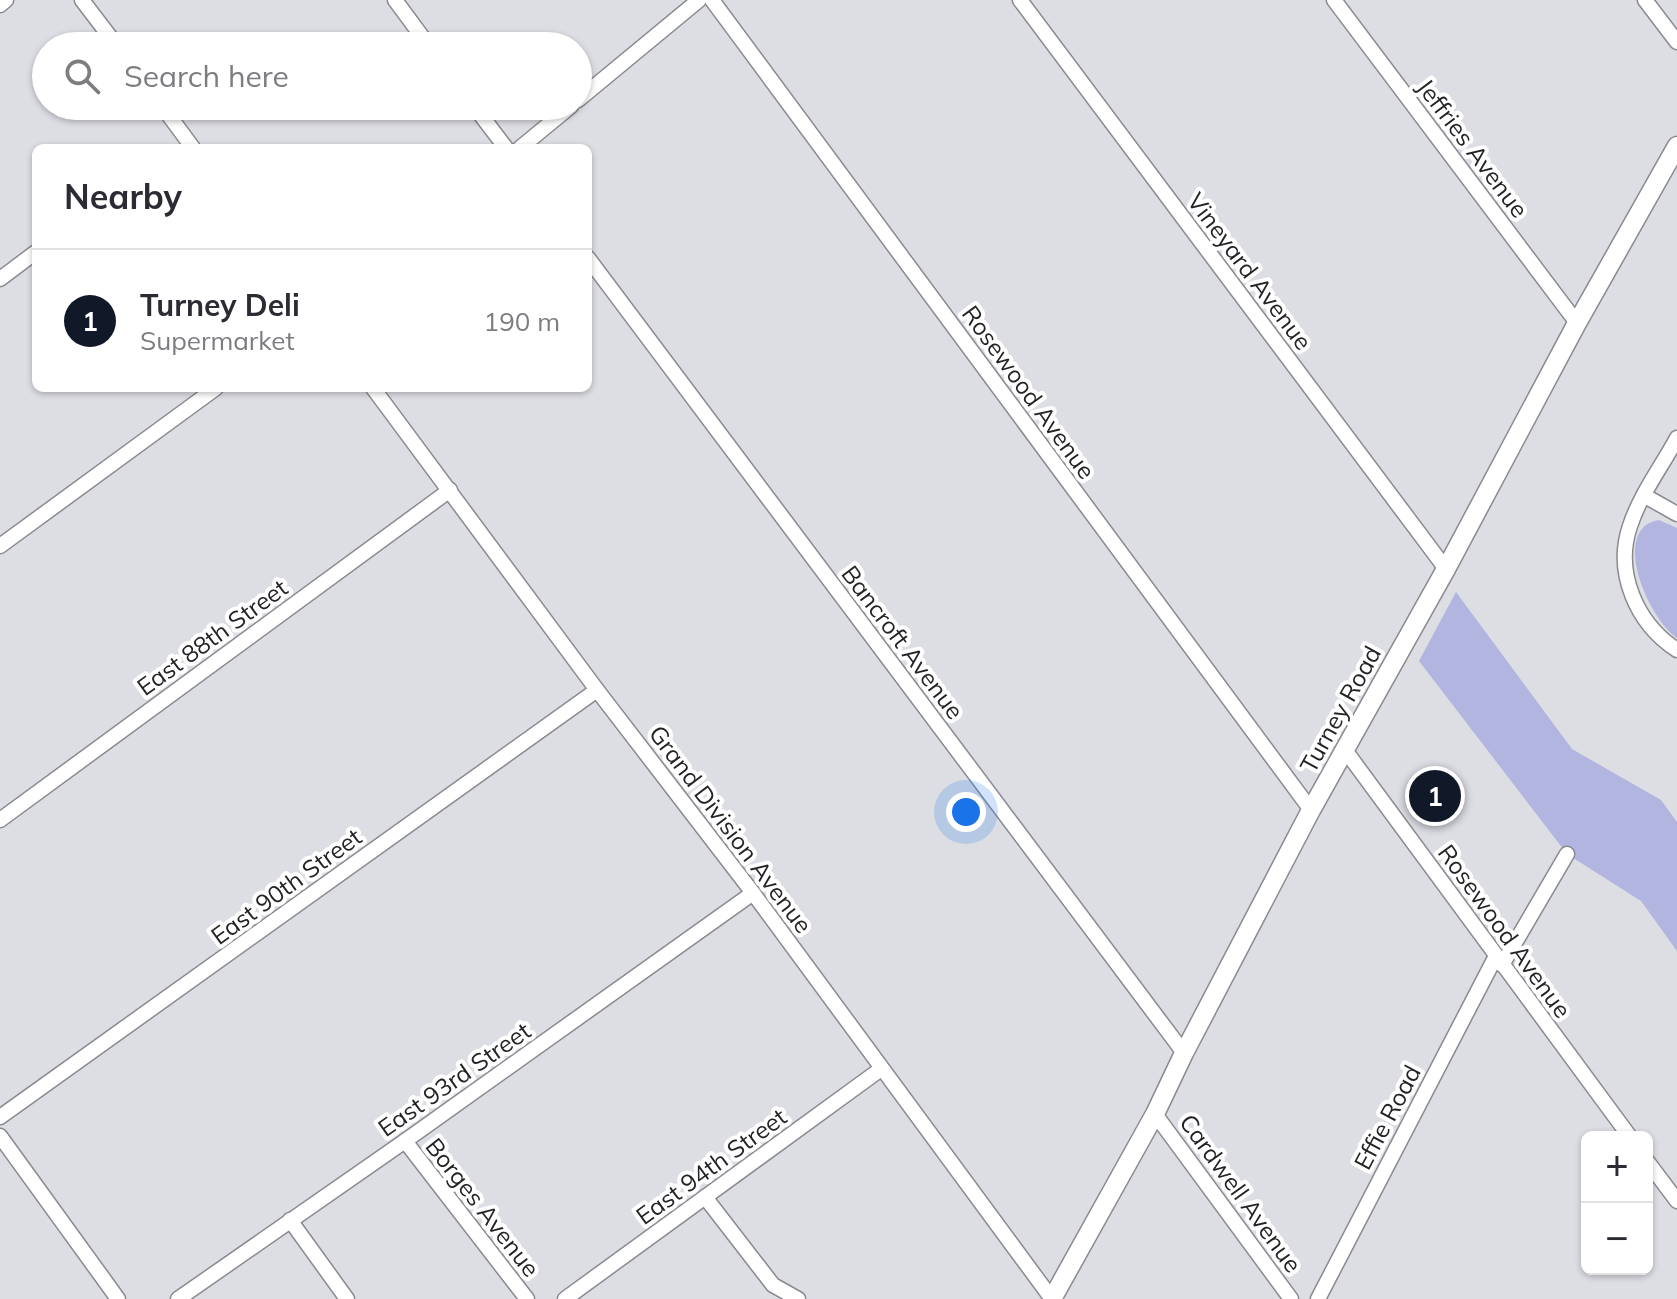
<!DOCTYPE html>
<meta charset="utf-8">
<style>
body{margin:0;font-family:Mulish,sans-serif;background:#f2f2f3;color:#2b2b33}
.controls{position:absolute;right:24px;bottom:24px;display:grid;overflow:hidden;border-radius:12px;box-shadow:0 2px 6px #0004}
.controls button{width:72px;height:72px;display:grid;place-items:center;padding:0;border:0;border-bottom:2px solid #e1e1e2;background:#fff;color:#2b2b33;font:40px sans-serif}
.you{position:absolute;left:966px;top:812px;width:28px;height:28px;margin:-20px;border:6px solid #fff;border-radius:50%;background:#1a73e8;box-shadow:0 0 0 12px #1a73e833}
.badge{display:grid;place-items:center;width:52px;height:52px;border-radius:50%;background:#111827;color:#fff;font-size:26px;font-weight:700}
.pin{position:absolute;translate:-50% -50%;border:4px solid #fff;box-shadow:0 2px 8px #0006}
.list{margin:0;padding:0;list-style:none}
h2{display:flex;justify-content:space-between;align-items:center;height:104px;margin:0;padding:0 32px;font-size:34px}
h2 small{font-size:26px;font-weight:400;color:#7c7c81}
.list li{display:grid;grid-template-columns:52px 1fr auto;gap:24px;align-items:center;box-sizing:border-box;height:144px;padding:0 32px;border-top:2px solid #e1e1e2}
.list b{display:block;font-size:30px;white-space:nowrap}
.list p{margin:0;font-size:26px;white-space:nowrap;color:#7c7c81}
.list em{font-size:26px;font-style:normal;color:#7c7c81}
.icon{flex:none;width:44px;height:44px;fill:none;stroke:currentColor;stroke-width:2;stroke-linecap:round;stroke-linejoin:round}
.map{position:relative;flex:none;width:1677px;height:1299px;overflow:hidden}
.search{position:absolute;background:#fff;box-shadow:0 2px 6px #0004;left:32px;top:32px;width:560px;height:88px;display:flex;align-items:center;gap:20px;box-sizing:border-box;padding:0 28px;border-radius:44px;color:#7c7c81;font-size:30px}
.panel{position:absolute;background:#fff;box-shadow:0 2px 6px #0004;left:32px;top:144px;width:560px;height:248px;border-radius:12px}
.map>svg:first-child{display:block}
.green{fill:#b1b5df}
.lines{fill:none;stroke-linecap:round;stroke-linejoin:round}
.minor-casing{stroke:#898a90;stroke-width:17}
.secondary-casing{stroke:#898a90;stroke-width:21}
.minor{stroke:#fff;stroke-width:14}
.secondary{stroke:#fff;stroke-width:18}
.labels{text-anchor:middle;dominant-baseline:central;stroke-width:8;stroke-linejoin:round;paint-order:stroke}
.street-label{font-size:24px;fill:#222325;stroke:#fff}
</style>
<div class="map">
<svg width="1677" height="1299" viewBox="0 0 1677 1299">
<rect width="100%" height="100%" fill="#dddee4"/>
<g class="green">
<path d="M1659,520L1677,528V638C1648,619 1609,528 1659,520Z"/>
<path d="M1456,592L1572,749L1661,800L1677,822V951L1641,901L1567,854L1419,661Z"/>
</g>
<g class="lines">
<defs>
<g id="minor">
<path d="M82,0L117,46"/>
<path d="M395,0L429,46"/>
<path d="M712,0L1311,810"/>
<path d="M1020,0L1446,569"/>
<path d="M1334,0L1577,323"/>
<path d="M1645,0L1677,42"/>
<path d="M0,5L6,0"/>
<path d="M578,100L699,0"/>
<path d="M162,106L193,148"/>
<path d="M474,106L506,148"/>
<path d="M520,148L571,106"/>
<path d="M588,258L1184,1053"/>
<path d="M0,279L36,252"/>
<path d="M373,388L597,690L753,893L1052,1299"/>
<path d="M1677,438C1662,466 1640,495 1630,526C1614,573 1637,624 1677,650"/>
<path d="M1645,496L1677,514"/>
<path d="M0,546L216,388"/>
<path d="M1345,750L1630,1137"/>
<path d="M0,820L450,490"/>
<path d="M1502,965L1567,854"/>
<path d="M1155,1114L1291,1299"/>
<path d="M0,1117L597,690"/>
<path d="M0,1136L118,1299"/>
<path d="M405,1141L527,1299"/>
<path d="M1647,1161L1677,1201"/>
<path d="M705,1197L773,1285L798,1299"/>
<path d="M290,1220L347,1299"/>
<path d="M178,1299L405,1141L753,893"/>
<path d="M565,1299L881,1069"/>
<path d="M1318,1299L1496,956"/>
</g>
<path id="secondary" d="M1052,1299L1155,1114L1184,1053L1311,810L1446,569L1577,323L1677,146"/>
</defs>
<use href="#minor" class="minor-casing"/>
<use href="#secondary" class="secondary-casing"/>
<use href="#minor" class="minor"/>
<use href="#secondary" class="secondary"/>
</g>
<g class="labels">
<g class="street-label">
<text transform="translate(1473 148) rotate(53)">Jeffries Avenue</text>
<text transform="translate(1250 271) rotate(53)">Vineyard Avenue</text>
<text transform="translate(1029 392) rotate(54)">Rosewood Avenue</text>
<text transform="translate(212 637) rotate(-36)">East 88th Street</text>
<text transform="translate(903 642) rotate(53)">Bancroft Avenue</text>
<text transform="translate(1340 709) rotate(-61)">Turney Road</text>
<text transform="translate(731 829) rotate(53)">Grand Division Avenue</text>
<text transform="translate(286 886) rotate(-36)">East 90th Street</text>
<text transform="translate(1505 931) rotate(54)">Rosewood Avenue</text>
<text transform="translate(454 1079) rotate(-35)">East 93rd Street</text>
<text transform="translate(1387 1117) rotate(-62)">Effie Road</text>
<text transform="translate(711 1166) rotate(-36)">East 94th Street</text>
<text transform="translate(1241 1193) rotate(54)">Cardwell Avenue</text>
<text transform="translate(483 1207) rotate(52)">Borges Avenue</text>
</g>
</g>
</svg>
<div class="controls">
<button>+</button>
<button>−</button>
</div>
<div class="you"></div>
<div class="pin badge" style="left:1435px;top:796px">1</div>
<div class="search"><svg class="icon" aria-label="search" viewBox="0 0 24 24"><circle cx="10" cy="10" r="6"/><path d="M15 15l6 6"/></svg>Search here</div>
<section class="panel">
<h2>Nearby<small></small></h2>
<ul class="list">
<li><span class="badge">1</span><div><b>Turney Deli</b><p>Supermarket</p></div><em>190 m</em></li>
</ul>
</section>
</div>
